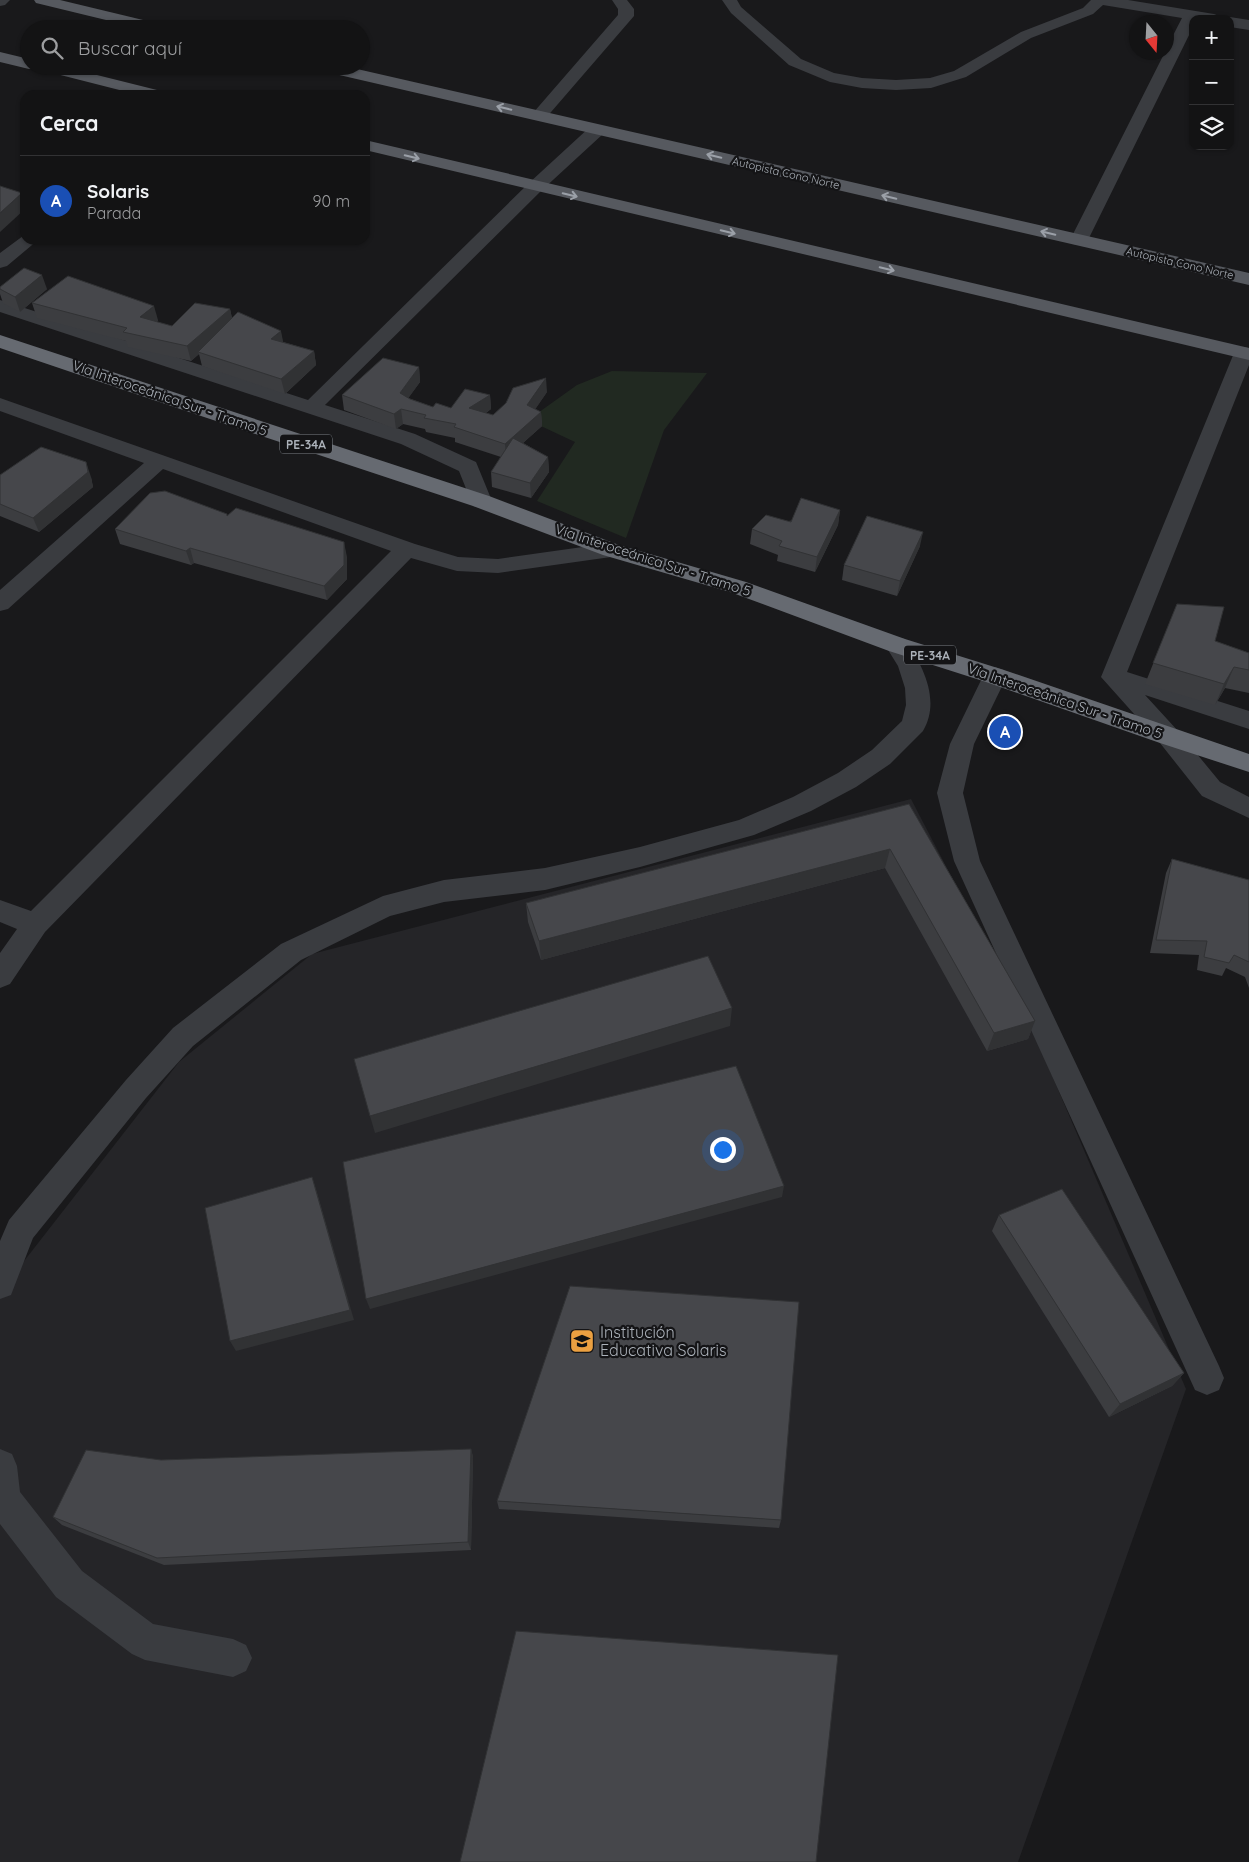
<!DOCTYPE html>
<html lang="es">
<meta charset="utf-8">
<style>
body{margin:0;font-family:Quicksand,sans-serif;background:#202022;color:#f1f3f6}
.controls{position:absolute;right:15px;top:15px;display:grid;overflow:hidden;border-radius:10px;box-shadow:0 1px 4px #0004}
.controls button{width:45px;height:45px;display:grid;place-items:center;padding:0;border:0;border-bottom:1px solid #323234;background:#131314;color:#f1f3f6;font:25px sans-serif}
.compass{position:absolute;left:1129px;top:15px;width:45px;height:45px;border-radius:50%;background:#131314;box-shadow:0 1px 4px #0004;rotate:162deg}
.you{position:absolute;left:722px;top:1149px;width:18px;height:18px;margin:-12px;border:4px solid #fff;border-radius:50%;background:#1a73e8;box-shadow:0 0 0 8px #1a73e833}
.badge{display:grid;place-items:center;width:32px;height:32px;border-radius:50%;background:#0f766e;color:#fff;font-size:16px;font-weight:700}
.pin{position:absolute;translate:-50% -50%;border:2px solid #fff;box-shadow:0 1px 5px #0006}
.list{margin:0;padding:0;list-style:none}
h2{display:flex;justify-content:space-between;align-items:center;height:65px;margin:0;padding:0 20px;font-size:21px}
h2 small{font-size:16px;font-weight:400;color:#9d9ea0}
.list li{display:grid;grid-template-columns:32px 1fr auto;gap:15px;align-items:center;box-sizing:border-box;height:90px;padding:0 20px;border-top:1px solid #323234}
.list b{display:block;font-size:19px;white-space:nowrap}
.list p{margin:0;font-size:16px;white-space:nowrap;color:#9d9ea0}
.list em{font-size:16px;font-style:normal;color:#9d9ea0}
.icon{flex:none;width:28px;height:28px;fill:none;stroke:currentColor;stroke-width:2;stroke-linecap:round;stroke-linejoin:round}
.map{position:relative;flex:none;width:1249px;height:1862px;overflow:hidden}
.search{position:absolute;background:#131314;box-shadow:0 1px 4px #0004;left:20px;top:20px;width:350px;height:55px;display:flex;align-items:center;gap:12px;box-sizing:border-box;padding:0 18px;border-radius:28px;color:#9d9ea0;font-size:19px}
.panel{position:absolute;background:#131314;box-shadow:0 1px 4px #0004;left:20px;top:90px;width:350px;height:155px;border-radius:15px}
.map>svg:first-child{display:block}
.built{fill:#252528}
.green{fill:#212921}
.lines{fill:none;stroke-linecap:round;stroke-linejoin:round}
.minor{fill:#3a3c40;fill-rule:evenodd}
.major{fill:#56595f;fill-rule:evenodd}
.highway{fill:#666a71;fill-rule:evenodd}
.wall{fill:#3c3d40}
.shaded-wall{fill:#313234}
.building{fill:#46474b;stroke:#313234}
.oneway{stroke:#9ba0a8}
.labels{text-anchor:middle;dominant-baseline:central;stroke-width:4.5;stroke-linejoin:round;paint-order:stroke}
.far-street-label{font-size:11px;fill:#acb2ba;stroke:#141416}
.shield{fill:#141416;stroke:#7e8389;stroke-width:1}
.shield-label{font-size:12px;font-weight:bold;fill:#acb2ba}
.street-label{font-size:14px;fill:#acb2ba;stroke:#141416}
.near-poi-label{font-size:16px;fill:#acb2ba;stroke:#141416;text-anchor:start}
</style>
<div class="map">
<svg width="1249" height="1862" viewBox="0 0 1249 1862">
<rect width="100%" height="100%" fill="#19191b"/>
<path class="built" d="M911,799L1039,1045L1186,1389L1018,1862H0V1292L179,1062L312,954Z"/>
<path class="green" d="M612,371L707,373L664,430L626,538L537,501L575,442L528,420L577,385Z"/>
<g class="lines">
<g class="minor">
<path d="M0,0H10L5,5L0,6Z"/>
<path d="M612,0H627L634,9V16L545,119H533L531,116L533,113L618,15V9Z"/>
<path d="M722,0H737L741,7L801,59L834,73L862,78L896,80L930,78L954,71L1021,32L1083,8L1091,0H1128L1214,14L1219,16L1221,19H1193V27L1088,240L1085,244L1079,245L1073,244L1070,240L1165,52H1166V49L1182,18L1103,5L1093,14L1031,38L966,77L931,88L896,90L862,88L830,82L789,65L731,13Z"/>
<path d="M1230,17L1249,20V30L1230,27V19H1225Z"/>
<path d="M597,125L603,126L605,130L603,134L541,191L325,405L415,434L476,462L492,501L489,506L481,508L473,506L459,471L401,444L0,312V300L308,400L529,183L591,126Z"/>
<path d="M23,236H25V240H38L7,266L0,268V253Z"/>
<path d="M1244,347L1249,348V365L1127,672L1249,711V729L1145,695L1178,731L1220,782L1249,797V818L1202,796L1160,743L1101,677L1234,353L1237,349Z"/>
<path d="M0,398L415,544L458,557L498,559L611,543L619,545L622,550L619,555L611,557L498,573L457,571L411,558L45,932L10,984L0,988V953L17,929L0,922V900L31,911L391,551L163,469L8,609L0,611V590L144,463L0,411Z"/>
<path d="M897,637L905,639C923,666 941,700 923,731L890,764L856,787L811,811L754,835L640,867L545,890L444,902L390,916L301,960L193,1046L146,1098L33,1238L11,1295L0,1299V1241L9,1220L126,1080L173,1028L281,944L383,896L444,880L545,868L640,847L739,820L793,797L838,773L872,750L902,721L906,705L905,688L898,666L885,645L889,639Z"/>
<path d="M995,667L1004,670L1007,676L974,744L963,793L980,861L1219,1366L1224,1378L1219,1390L1207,1395L1195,1390L954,861L937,793L950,744L986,670Z"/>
<path d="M0,1449L12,1454L17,1466L20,1492L82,1571L153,1624L233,1639L246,1645L252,1658L246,1671L233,1677L145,1660L132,1654L56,1597L0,1524Z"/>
</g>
<g class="major">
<path d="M34,0H60L168,26L170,29H143L36,3Z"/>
<path d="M0,52L29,59V66H61L165,92L167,95H139L33,68L29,69L0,62Z"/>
<path d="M314,66H344L1249,273V285L322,71L316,69Z"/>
<path d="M365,140L1249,348V360L365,150Z"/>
</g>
<path class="highway" d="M0,335L489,496L619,545L746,582L905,639L1004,670L1249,754V772L1160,743L986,682L889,651L730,592L603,555L473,506L192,413L0,348Z"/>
</g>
<g class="wall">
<path d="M0,287L47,289L20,312L3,303L0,294Z"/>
<path d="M32,303L158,320L157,322L172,326L230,309L232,318L283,342L314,351L316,365L285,394L202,366L199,354L191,361L128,347L126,341L37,318Z"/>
<path d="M419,367L420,382L408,398L433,407L451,408L490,395L491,409L486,413L493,415L547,392L535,409L541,412L542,426L523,443L548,457L549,472L531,498L492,487L491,472L501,457L455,442V438L426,432L425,429L403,424L396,429L344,410L342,395Z"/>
<path d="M0,475L91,477L93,487L39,532L0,516Z"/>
<path d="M840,510L838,525L815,572L777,561L778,555L750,544L752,529Z"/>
<path d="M227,516L347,557V579L327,600L194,563L191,565L120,544L115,529Z"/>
<path d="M920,546L897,596L842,580L844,565Z"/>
<path d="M1177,604L1215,641L1249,653V693L1225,688L1215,705L1145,684Z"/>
<path d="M909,804L1035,1021L1028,1039L987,1051L885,868L541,960L528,922L526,903Z"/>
<path d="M1172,859L1249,880V988L1245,977L1226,968L1222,976L1197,970L1199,955L1150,953L1166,873Z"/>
<path d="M999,1215L1184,1373L1172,1386L1109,1417L992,1231Z"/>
<path d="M471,1449L473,1457L471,1550L164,1565L62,1525L53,1517L161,1460Z"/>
<path d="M497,1501L781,1520L779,1528L499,1509Z"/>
</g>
<g class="shaded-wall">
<path d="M22,193L25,203V209L0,232V213Z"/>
<path d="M42,275L47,289L20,312L15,297Z"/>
<path d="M154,306L158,320L145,332L140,317Z"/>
<path d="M230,309L233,324L198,352L199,354L191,361L187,346Z"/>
<path d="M281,331L284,346L271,339Z"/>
<path d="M314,351L316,365L285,394L281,379Z"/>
<path d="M419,367L420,382L402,407L400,393Z"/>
<path d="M546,378L547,392L528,420L527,405Z"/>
<path d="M490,395L491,409L470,423L469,408Z"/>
<path d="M401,409L403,424L396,429L394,414Z"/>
<path d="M541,412L542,426L506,458L505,444Z"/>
<path d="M548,457L549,472L531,498L530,483Z"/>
<path d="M86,462L91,477L93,487L39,532L33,518Z"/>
<path d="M840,510L838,525L815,572L817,557Z"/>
<path d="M923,532L920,546L897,596L900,581Z"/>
<path d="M344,542L347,557V579L327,600L324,586Z"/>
<path d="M190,548L194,563L191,565L186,551Z"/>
<path d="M1234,667L1225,688L1215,705L1224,684Z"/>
<path d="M890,849L885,868L541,960L539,941Z"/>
<path d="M732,1008L730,1026L375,1133L370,1116Z"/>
<path d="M1035,1021L1028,1039L987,1051L994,1033Z"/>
<path d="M312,1177L316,1189L354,1320L236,1351L230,1341Z"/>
<path d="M784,1186L782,1197L370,1309L366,1299Z"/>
<path d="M1184,1373L1172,1386L1109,1417L1120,1404Z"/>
<path d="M471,1449L473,1457L471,1550L468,1542Z"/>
</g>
<g class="building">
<path d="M0,186L22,193L0,213Z"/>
<path d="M24,268L42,275L15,297L0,289V287Z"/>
<path d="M68,276L154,306L140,317L172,326L195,303L230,309L187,346L123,332L127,328L32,303Z"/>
<path d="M238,312L281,331L271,339L314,351L281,379L198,352Z"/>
<path d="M383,358L419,367L400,393L410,399L433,407L436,403L451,408L465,389L490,395L469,408L493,415L506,403L513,388L546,378L527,405L541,412L505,444L454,427L456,424L424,418L426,415L401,409L394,414L342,395Z"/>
<path d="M513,438L548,457L530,483L491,472Z"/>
<path d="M41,447L86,462L88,472L33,518L0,504V475Z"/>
<path d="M165,491L227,514V516L236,508L344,542V565L324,586L190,548L186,551L115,529L150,493Z"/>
<path d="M801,498L840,510L817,557L779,546L782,541L752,529L766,515L791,522Z"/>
<path d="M867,516L923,532L900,581L844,565Z"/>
<path d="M1177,604L1224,607L1215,641L1249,653V670L1234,667L1224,684L1153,663Z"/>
<path d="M909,804L1035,1021L994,1033L890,849L539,941L526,903Z"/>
<path d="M1172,859L1249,880V962L1234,955L1229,963L1204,957L1207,941L1156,940Z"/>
<path d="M708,956L732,1008L370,1116L354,1059Z"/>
<path d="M736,1066L784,1186L366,1299L343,1162Z"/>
<path d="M312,1177L350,1310L230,1341L205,1208Z"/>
<path d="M1062,1189L1184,1373L1120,1404L999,1215Z"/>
<path d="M570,1286L799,1302L781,1520L497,1501Z"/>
<path d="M471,1449L468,1542L157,1558L53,1517L86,1450L161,1460Z"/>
<path d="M516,1631L838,1655L816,1862H460Z"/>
</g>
<defs><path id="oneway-shaft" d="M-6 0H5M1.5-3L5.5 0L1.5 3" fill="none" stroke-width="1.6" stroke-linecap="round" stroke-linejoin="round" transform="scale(1.25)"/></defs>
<g class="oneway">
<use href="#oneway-shaft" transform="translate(504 108) rotate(-167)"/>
<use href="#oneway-shaft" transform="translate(714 156) rotate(-167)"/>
<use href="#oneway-shaft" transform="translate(412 157) rotate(14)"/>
<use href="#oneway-shaft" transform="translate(570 195) rotate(13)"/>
<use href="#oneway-shaft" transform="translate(889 197) rotate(-167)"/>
<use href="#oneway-shaft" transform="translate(728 232) rotate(13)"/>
<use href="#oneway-shaft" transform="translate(1048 233) rotate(-167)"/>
<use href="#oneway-shaft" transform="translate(887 269) rotate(13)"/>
</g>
<defs>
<symbol id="school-square" viewBox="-11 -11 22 22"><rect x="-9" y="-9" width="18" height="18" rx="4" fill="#eba041" stroke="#141416"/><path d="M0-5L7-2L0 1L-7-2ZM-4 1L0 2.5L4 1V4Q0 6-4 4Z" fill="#111"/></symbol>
</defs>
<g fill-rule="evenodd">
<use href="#school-square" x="568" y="1327" width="28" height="28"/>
</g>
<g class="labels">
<g class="far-street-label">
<text transform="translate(786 173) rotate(13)">Autopista Cono Norte</text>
<text transform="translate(1180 263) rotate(13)">Autopista Cono Norte</text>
</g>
<g class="shield">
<rect x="280" y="434.5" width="52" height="19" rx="4"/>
<rect x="904" y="645.5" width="52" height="19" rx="4"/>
</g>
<g class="shield-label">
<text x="306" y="444">PE-34A</text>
<text x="930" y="655">PE-34A</text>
</g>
<g class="street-label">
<text transform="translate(170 398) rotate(19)">Vía Interoceánica Sur - Tramo 5</text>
<text transform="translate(653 560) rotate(18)">Vía Interoceánica Sur - Tramo 5</text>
<text transform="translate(1065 701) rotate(19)">Vía Interoceánica Sur - Tramo 5</text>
</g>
<g class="near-poi-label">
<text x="600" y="1332">Institución<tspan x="600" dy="18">Educativa Solaris</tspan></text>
</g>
</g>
</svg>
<div class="controls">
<button>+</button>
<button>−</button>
<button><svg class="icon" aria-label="layers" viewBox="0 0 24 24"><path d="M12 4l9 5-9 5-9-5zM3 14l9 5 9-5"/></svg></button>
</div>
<svg class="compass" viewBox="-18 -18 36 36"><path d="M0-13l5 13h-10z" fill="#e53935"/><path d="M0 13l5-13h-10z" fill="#9d9ea0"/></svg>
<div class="you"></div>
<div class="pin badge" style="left:1005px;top:732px;background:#1a4fb4">A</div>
<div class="search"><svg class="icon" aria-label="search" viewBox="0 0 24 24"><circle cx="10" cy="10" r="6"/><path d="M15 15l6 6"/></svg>Buscar aquí</div>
<section class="panel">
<h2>Cerca<small></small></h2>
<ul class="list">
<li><span class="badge" style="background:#1a4fb4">A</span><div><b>Solaris</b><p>Parada</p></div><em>90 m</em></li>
</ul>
</section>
</div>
